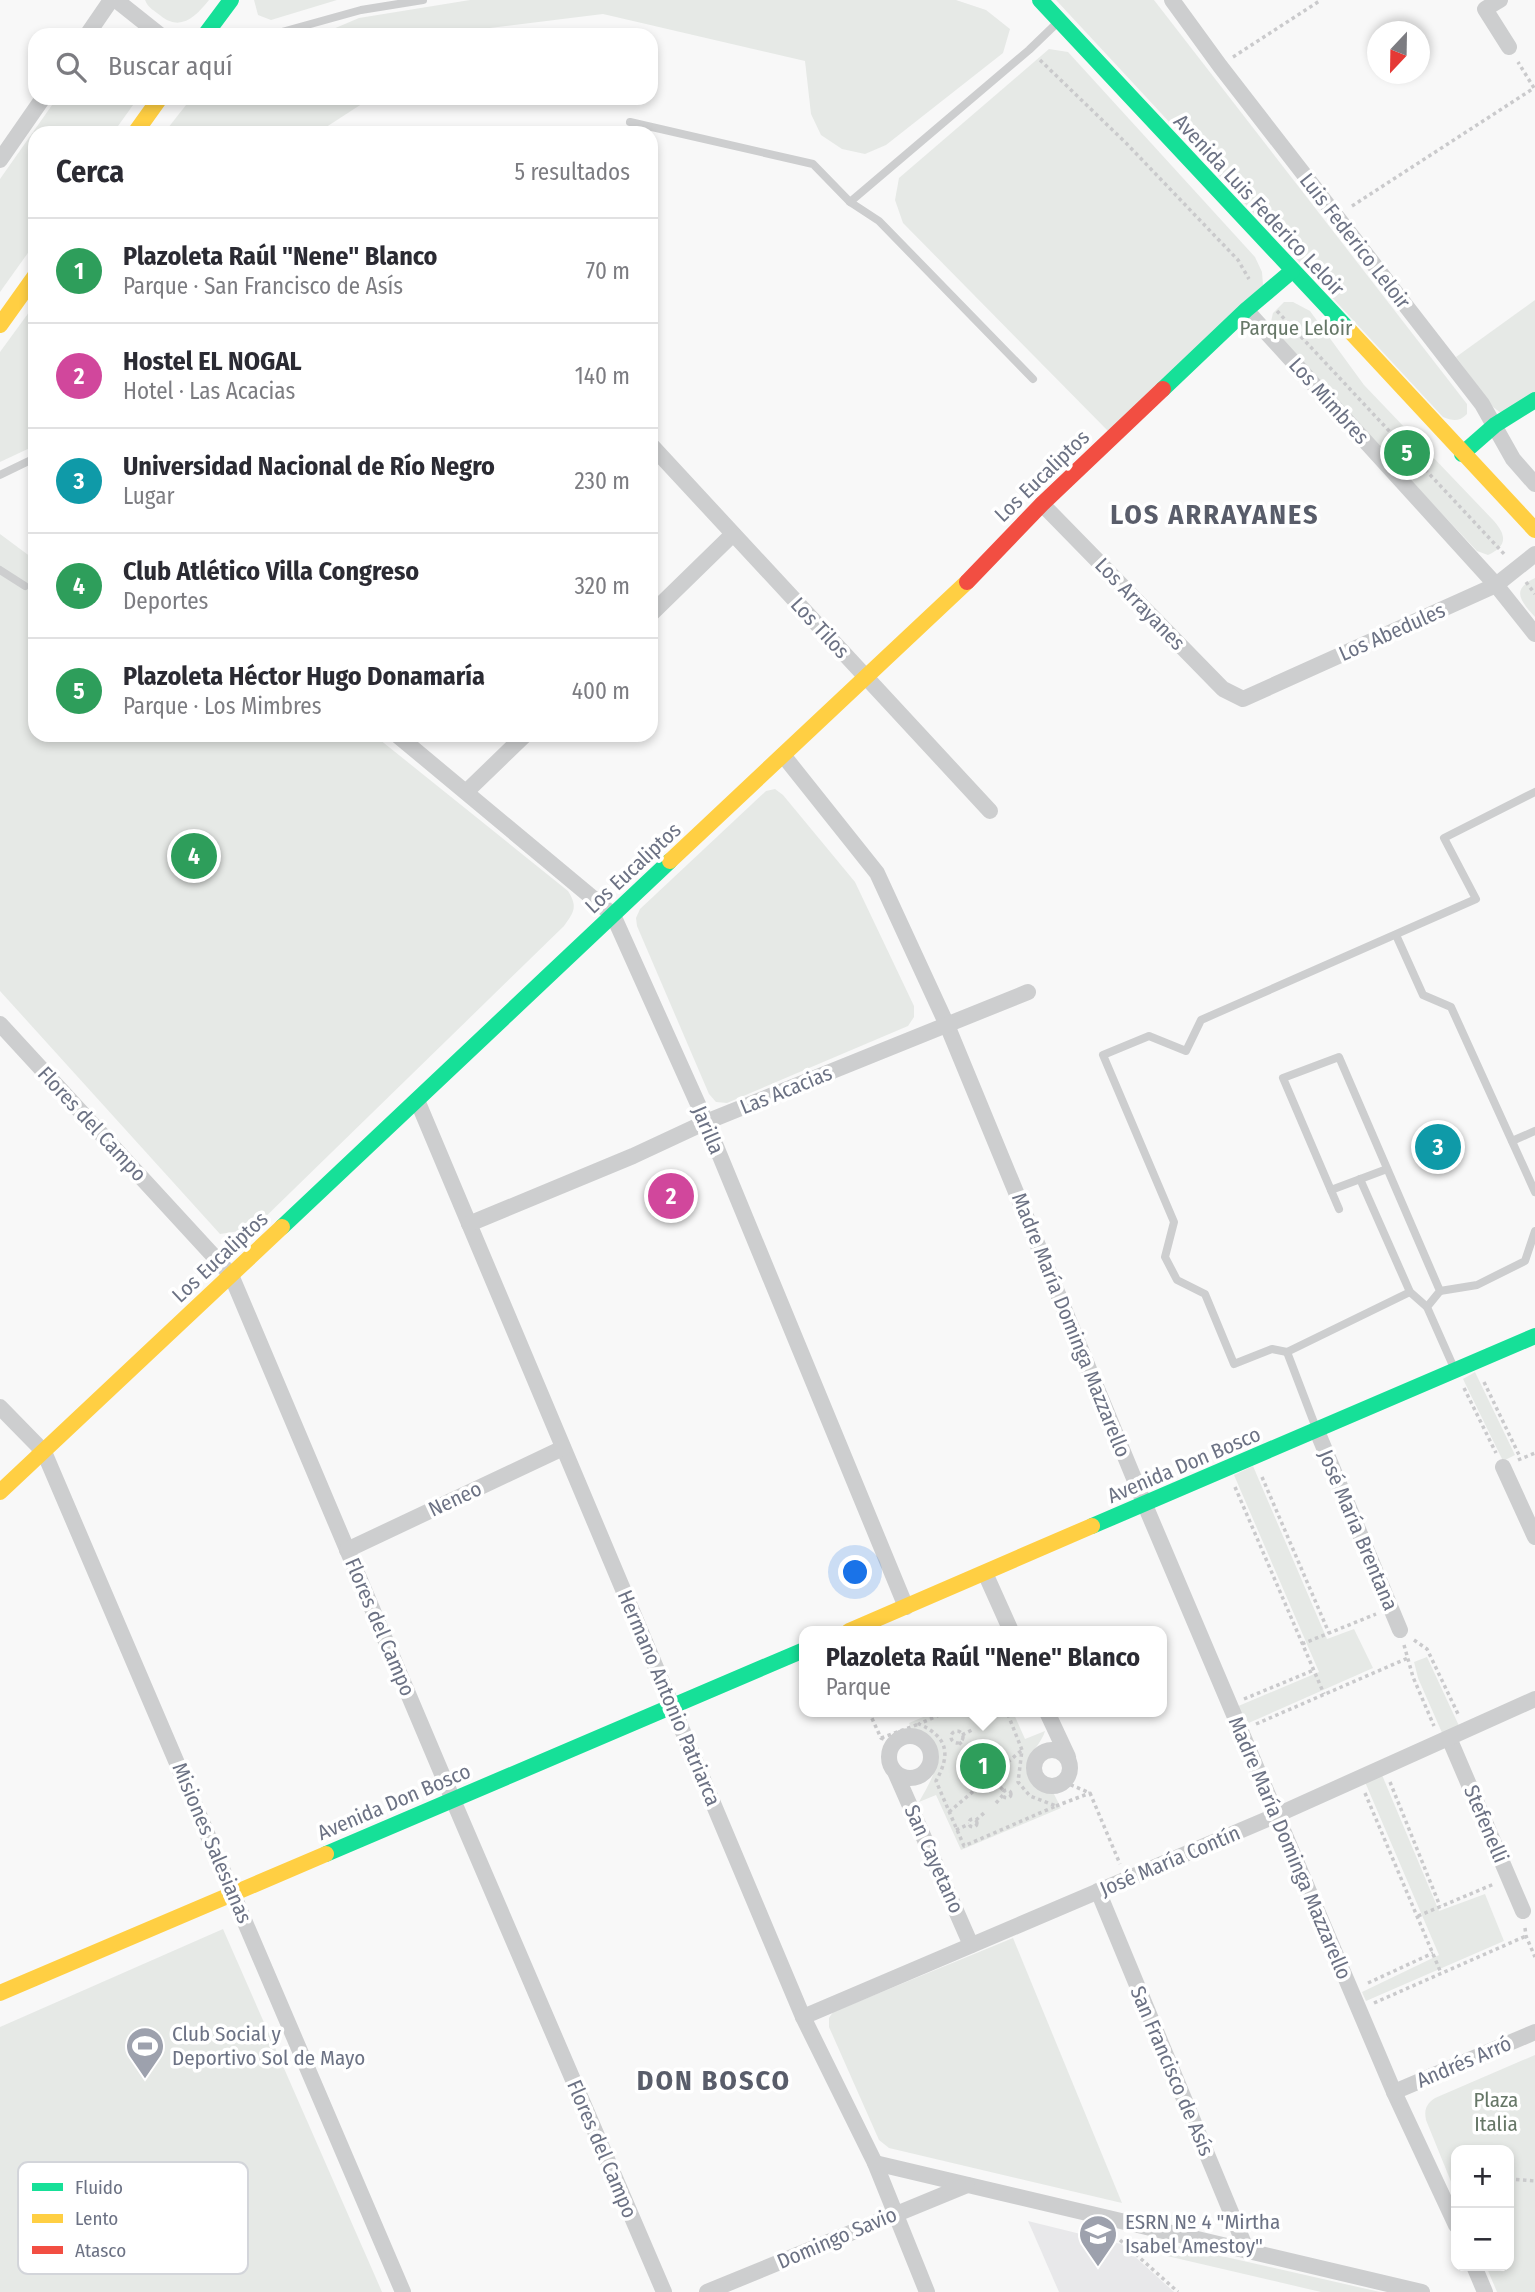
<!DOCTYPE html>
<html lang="es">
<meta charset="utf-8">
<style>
body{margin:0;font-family:"Fira Sans Condensed",sans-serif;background:#f7f7f7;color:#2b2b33}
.controls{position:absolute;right:21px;bottom:21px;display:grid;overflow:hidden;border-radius:14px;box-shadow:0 4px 10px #0003}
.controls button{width:63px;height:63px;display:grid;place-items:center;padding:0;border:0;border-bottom:2px solid #e1e1e2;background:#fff;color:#2b2b33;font:35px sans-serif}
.compass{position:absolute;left:1367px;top:21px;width:63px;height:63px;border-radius:50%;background:#fff;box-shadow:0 4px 10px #0003;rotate:202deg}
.you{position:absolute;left:856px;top:1573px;width:24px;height:24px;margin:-18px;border:5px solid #fff;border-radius:50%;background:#1a73e8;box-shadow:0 0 0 10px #1a73e833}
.badge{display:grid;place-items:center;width:46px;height:46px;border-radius:50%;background:#0b8043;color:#fff;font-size:23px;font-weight:700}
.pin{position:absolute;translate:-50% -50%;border:4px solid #fff;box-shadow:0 2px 7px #0006}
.popup{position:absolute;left:799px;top:1626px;width:368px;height:91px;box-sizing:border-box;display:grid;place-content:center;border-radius:14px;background:#fff;filter:drop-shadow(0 2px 5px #0005);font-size:23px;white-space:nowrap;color:#7c7c81}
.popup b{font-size:26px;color:#2b2b33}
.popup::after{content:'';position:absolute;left:50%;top:100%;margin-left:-14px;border:14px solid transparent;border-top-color:#fff}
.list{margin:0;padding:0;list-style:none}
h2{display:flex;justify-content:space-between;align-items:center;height:91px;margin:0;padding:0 28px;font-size:30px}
h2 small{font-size:23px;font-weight:400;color:#7c7c81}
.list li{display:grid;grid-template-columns:46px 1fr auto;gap:21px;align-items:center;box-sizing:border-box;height:105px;padding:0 28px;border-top:2px solid #e1e1e2}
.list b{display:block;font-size:26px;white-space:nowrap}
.list p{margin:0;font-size:23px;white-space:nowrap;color:#7c7c81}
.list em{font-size:23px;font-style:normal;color:#7c7c81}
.icon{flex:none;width:38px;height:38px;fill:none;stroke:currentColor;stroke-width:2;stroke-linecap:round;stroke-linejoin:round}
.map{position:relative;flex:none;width:1535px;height:2292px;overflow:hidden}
.search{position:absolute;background:#fff;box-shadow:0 4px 10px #0003;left:28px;top:28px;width:630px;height:77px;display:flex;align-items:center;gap:18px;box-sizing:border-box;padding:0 24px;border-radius:21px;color:#7c7c81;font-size:26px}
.panel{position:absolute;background:#fff;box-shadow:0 4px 10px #0003;left:28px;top:126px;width:630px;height:616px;border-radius:21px}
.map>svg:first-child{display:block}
.built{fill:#e8e8ea}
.green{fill:#e6e9e6}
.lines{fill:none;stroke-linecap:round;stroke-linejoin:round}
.path{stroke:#cacacc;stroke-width:3.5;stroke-dasharray:3.5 3.5;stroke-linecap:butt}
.lane{stroke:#cdcecf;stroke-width:8}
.street{stroke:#cdcecf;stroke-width:16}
.fast{stroke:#16e098;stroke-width:16}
.slow{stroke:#ffcf43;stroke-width:16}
.jam{stroke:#f24e42;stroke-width:16}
.labels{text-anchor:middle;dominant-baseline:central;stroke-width:7;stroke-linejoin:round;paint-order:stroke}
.street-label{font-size:21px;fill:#6c7284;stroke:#fff}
.park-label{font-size:21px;fill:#667767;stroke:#fff}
.poi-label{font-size:21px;fill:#6c7284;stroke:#fff;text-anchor:start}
.district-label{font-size:28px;font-weight:bold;letter-spacing:2px;fill:#595d6a;stroke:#fff}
.key{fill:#fff;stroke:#d3d5da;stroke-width:2}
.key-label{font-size:19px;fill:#6c7284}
</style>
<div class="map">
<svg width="1535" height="2292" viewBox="0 0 1535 2292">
<rect width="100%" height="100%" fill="#f8f8f8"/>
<path class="built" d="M1028,2221L1121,2244L1174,2292H1059Z"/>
<g class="green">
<path d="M145,0H209C196,16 181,32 161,16C155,11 148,8 145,0Z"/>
<path d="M254,0H337L271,20L258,15Z"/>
<path d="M470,0H956L986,10L1010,29L1003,53L886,145L865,154L842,149L821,135L811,114L805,61L603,14L474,30L467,35H319L359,18Z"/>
<path d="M1056,0H1154L1467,404V414C1459,422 1453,421 1443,417Z"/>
<path d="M1049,49L1068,52L1255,257L1262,272L1263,285L1110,433L903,223L895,200L899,178Z"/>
<path d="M57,98H138L113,133H35V243L0,292V179Z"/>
<path d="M195,98H371L317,133H164L186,105Z"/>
<path d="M1535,300V399L1501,413L1493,407L1456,357Z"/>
<path d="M1284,302H1293L1310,311L1364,385L1494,521C1507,536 1507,546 1488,555L1477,551L1269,330L1273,313Z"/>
<path d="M35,304V442L32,447L0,462V352Z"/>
<path d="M0,534L35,560V735H374L568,891C578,907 574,912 564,926L253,1229L220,1234L0,991Z"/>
<path d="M1535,578V617C1521,601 1510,590 1535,578Z"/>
<path d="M775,789L783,795L855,882L914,1006V1017L908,1026L727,1103L716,1102L709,1094L637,926L636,918L640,909L766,791Z"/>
<path d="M1475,1372L1515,1455L1503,1461L1463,1379Z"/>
<path d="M1253,1466L1327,1639L1354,1629L1373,1668L1244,1725L1236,1707L1319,1672L1234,1475Z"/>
<path d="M1427,1657L1460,1728L1443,1735L1418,1678L1414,1662Z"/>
<path d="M935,1712H1013L1025,1739L1045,1731C1042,1742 1032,1750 1029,1761C1023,1778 1038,1790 1053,1792L1061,1808L961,1850L936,1795L919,1802C933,1777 956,1740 912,1730L909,1723Z"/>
<path d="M1382,1775L1439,1911L1485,1894L1504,1941L1366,2001L1362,1992L1439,1955L1365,1782Z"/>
<path d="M223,1929L382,2292H0V2027Z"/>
<path d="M1013,1938L1122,2203L889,2148L879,2140L829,2027V2018L833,2012Z"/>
<path d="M1535,2055V2292H1497L1486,2266H1509V2150H1456V2194L1426,2120C1424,2110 1426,2104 1435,2098Z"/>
<path d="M1151,2240L1380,2292H1321L1167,2256Z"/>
</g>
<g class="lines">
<g class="path">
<path d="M1233,57L1321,0"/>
<path d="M1040,60L1126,143L1238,260L1249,279"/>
<path d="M1352,206L1534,88L1518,62"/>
<path d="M1277,311L1506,556"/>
<path d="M1526,582L1535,594"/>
<path d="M1484,1382L1520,1457"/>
<path d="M1464,1388L1496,1453"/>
<path d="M1518,1460L1535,1453"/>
<path d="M1262,1477L1329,1633"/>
<path d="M1235,1487L1324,1694"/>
<path d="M1414,1640L1427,1649L1459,1716"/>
<path d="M1302,1644L1376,1614"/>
<path d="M1404,1645L1413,1677L1434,1726"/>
<path d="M1244,1699L1314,1670"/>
<path d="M869,1712L881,1738L894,1743"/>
<path d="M946,1712L919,1724C948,1737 951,1754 936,1781L964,1846L1056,1806L1030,1796L1018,1782L1022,1750L1007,1712"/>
<path d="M989,1712L994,1716L999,1712"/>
<path d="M984,1720L990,1715"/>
<path d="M1256,1724L1408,1658"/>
<circle cx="957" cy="1737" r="6"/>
<path d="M962,1735L972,1730"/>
<path d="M881,1738L919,1724"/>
<path d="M959,1742L970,1753"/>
<path d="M991,1777L1004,1791"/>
<path d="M1064,1782L1090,1793L1120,1864"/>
<path d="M1390,1782L1440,1906"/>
<circle cx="1007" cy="1794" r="4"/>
<path d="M1365,1793L1441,1973"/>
<path d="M996,1803L1003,1795"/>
<path d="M1056,1806L1090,1793"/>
<path d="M949,1812L1022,1750"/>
<circle cx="973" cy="1823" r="4"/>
<path d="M976,1820L984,1813"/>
<path d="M956,1830L969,1824"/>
<path d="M1418,1916L1494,1884"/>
<path d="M1525,1928L1526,1936L1535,1957"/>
<path d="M1368,1983L1433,1953"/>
<path d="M1374,2003L1526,1936"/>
<path d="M1509,2179L1535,2181"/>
<path d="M1120,2240L1178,2292"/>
</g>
<g class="lane">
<path d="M271,35L361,10L423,0"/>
<path d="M630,122L813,164L850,202L1029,50L1057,23"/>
<path d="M850,202L879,221L1033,379"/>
<path d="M0,475L35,458"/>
<path d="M0,570L25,586"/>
<path d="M1396,935L1423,995L1451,1007L1535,1192"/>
<path d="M1512,1141L1535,1131"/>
<path d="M1360,1179L1410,1292L1427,1307"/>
<path d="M1331,1190L1387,1169"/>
<path d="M1339,1209L1283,1078L1339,1057L1440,1291L1427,1307L1454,1368"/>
<path d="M1440,1291L1477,1285L1525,1261L1535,1231"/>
<path d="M1287,1352L1272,1349L1234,1364L1205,1294L1177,1280L1165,1257L1174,1222L1103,1055L1149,1036L1186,1051L1201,1020L1476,899L1444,838L1535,792"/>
<path d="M1316,1428L1287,1352L1410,1292"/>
</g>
<g class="street">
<path d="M116,0L160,35"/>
<path d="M1172,0L1220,66L1482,404L1513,459L1535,484"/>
<path d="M1500,0L1485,9L1509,47"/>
<path d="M87,35L111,0"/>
<path d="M0,160L43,98"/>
<path d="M1246,310L1496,585L1535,634"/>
<path d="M651,445L990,811"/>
<path d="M1042,504L1223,689L1243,699L1496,585L1535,554"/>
<path d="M651,614L733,534"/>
<path d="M397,735L613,915L706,1122L906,1607"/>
<path d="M783,755L877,873L947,1025L1145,1505L1394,2092L1456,2225"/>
<path d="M466,792L525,735"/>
<path d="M0,1024L231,1275L453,1800L664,2292"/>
<path d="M417,1100L803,2017L875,2163L927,2292"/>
<path d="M469,1224L633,1156L706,1122L1028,992"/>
<path d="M0,1407L44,1452L403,2292"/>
<path d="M1317,1431L1400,1630"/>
<path d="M1503,1467L1535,1537"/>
<path d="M347,1550L563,1448"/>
<path d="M985,1573L1011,1631"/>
<path d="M1047,1712L1068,1757"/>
<circle cx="910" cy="1757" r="21"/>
<path d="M1449,1738L1523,1911"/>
<circle cx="1052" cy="1768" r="18"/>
<path d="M896,1774L971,1945"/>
<path d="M1098,1891L1247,2251"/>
<path d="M803,2017L1277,1815L1535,1699"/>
<path d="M1394,2092L1535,2032"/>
<path d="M875,2163L1422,2292"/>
<path d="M1474,2266L1485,2292"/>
<path d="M707,2292L967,2185"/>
</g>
<g class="fast">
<path d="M1040,0L1349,330"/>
<path d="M205,35L231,0"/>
<path d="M1163,389L1246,310L1292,271"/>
<path d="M1462,454L1495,425L1535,400"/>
<path d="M282,1227L670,861"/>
<path d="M1092,1526L1535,1336"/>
<path d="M326,1854L804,1650"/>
</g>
<g class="slow">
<path d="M135,133L160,98"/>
<path d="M0,325L35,276"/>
<path d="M1349,330L1535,530"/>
<path d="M670,861L967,582"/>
<path d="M0,1492L282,1227"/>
<path d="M849,1631L1092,1526"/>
<path d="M0,1993L326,1854"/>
</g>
<path class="jam" d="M967,582L1042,504L1163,389"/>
</g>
<defs>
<symbol id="stadium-pin" viewBox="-11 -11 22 30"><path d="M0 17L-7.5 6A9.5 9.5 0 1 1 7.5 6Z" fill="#9da1ad" stroke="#fff"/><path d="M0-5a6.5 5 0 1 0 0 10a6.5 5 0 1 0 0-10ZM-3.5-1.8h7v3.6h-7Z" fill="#fff"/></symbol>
<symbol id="school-pin" viewBox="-11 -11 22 30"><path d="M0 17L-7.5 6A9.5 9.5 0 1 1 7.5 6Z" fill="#9da1ad" stroke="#fff"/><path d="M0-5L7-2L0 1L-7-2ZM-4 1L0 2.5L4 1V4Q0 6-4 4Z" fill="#fff"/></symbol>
</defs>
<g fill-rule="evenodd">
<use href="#stadium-pin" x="123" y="2024" width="44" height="60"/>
<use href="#school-pin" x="1076" y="2212" width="44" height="60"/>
</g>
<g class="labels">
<g class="street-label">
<text transform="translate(1259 205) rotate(47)">Avenida Luis Federico Leloir</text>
<text transform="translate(1355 241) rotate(52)">Luis Federico Leloir</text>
<text transform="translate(1329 401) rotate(48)">Los Mimbres</text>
<text transform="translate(1042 476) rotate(-44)">Los Eucaliptos</text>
<text transform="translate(1140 604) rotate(46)">Los Arrayanes</text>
<text transform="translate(820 628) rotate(47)">Los Tilos</text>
<text transform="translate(1392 632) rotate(-24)">Los Abedules</text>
<text transform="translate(633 868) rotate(-43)">Los Eucaliptos</text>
<text transform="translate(786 1090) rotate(-22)">Las Acacias</text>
<text transform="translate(92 1124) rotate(47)">Flores del Campo</text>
<text transform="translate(708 1130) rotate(67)">Jarilla</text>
<text transform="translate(220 1257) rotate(-43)">Los Eucaliptos</text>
<text transform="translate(1071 1325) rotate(68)">Madre María Dominga Mazzarello</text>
<text transform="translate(1184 1465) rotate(-23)">Avenida Don Bosco</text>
<text transform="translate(455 1499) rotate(-25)">Neneo</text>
<text transform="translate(1358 1530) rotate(67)">José María Brentana</text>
<text transform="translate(380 1627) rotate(67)">Flores del Campo</text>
<text transform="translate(669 1698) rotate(67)">Hermano Antonio Patriarca</text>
<text transform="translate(394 1802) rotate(-23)">Avenida Don Bosco</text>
<text transform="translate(1486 1824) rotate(67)">Stefenelli</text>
<text transform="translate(212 1843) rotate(67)">Misiones Salesianas</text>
<text transform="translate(1290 1848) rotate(67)">Madre María Dominga Mazzarello</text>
<text transform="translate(934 1859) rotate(66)">San Cayetano</text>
<text transform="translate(1170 1861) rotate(-23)">José María Contín</text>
<text transform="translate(1464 2062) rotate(-23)">Andrés Arró</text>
<text transform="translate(1172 2071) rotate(67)">San Francisco de Asís</text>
<text transform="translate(602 2149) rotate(67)">Flores del Campo</text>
<text transform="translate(837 2238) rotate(-23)">Domingo Savio</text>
</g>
<g class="park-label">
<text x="1296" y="328">Parque Leloir</text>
<text x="1496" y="2100">Plaza<tspan x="1496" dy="24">Italia</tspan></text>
</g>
<g class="poi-label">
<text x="172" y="2034">Club Social y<tspan x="172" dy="24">Deportivo Sol de Mayo</tspan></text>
<text x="1125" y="2222">ESRN Nº 4 "Mirtha<tspan x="1125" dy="24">Isabel Amestoy"</tspan></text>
</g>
<g class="district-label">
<text x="1215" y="514">LOS ARRAYANES</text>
<text x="714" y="2080">DON BOSCO</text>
</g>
</g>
<rect x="18" y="2162" width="230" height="112" rx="10" class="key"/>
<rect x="32" y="2183" width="31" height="8" fill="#16e098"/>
<rect x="32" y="2214" width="31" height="9" fill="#ffcf43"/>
<rect x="32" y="2246" width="31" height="8" fill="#f24e42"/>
<g class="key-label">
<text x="75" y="2194">Fluido</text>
<text x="75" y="2225">Lento</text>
<text x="75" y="2257">Atasco</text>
</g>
</svg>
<div class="controls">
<button>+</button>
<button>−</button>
</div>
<svg class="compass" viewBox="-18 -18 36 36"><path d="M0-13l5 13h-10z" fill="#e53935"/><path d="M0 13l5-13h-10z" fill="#7c7c81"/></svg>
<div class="you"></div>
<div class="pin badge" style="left:983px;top:1766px;background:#2e9e5b">1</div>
<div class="popup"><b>Plazoleta Raúl &quot;Nene&quot; Blanco</b>Parque</div>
<div class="pin badge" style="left:671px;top:1196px;background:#d1479c">2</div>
<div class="pin badge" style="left:1438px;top:1147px;background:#0f9aa8">3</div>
<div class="pin badge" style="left:194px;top:856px;background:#2e9e5b">4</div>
<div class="pin badge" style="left:1407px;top:453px;background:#2e9e5b">5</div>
<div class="search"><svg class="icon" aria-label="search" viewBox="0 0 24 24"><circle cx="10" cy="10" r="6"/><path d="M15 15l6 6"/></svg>Buscar aquí</div>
<section class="panel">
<h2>Cerca<small>5 resultados</small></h2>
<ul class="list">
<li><span class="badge" style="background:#2e9e5b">1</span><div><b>Plazoleta Raúl &quot;Nene&quot; Blanco</b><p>Parque · San Francisco de Asís</p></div><em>70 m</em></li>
<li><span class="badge" style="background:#d1479c">2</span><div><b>Hostel EL NOGAL</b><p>Hotel · Las Acacias</p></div><em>140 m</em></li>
<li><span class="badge" style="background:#0f9aa8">3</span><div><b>Universidad Nacional de Río Negro</b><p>Lugar</p></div><em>230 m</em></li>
<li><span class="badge" style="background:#2e9e5b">4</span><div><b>Club Atlético Villa Congreso</b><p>Deportes</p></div><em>320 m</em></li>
<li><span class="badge" style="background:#2e9e5b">5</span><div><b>Plazoleta Héctor Hugo Donamaría</b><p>Parque · Los Mimbres</p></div><em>400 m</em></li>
</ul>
</section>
</div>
